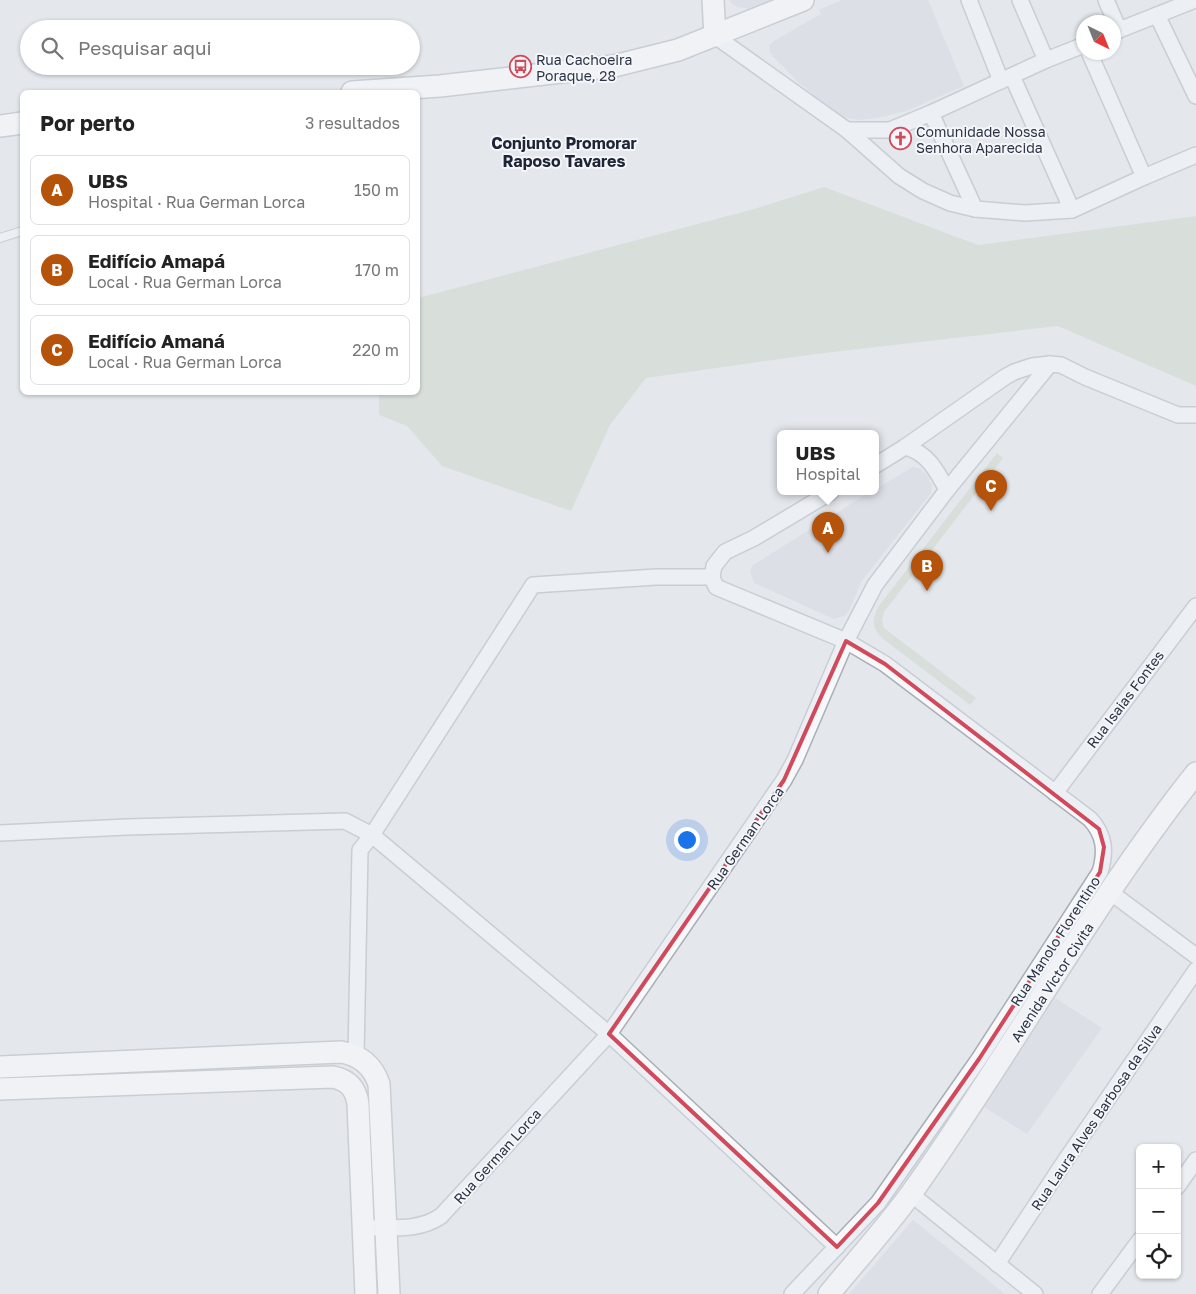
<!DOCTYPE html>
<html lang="pt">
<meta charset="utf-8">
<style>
body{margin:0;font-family:"Golos Text",sans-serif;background:#f2f2f2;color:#222}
.controls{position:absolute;right:15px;bottom:15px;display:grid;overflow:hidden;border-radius:8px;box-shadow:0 1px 4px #0004}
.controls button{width:45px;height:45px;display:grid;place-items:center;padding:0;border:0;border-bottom:1px solid #e0e0e0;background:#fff;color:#222;font:25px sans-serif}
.compass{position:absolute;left:1076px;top:15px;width:45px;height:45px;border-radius:50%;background:#fff;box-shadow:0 1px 4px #0004;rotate:137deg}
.you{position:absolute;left:686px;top:839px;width:18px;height:18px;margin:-12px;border:4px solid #fff;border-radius:50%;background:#1a73e8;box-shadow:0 0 0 8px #1a73e833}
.badge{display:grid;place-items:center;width:32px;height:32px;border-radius:50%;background:#b45309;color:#fff;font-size:16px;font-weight:700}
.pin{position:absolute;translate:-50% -41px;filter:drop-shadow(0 1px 2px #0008)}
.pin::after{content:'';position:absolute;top:26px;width:18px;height:15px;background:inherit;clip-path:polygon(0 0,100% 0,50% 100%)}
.popup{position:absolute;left:777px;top:430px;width:102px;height:65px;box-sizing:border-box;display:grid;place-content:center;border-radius:8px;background:#fff;filter:drop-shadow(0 1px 4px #0005);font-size:16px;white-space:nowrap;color:#767676}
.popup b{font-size:19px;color:#222}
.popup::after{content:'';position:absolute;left:50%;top:100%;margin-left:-10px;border:10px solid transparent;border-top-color:#fff}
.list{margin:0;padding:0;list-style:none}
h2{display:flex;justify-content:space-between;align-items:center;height:65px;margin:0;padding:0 20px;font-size:21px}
h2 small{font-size:16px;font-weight:400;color:#767676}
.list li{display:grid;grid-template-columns:32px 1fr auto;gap:15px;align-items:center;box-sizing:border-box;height:70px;margin:0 10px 10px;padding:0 10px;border:1px solid #e0e0e0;border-radius:8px}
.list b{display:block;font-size:19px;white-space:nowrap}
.list p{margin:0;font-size:16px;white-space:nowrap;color:#767676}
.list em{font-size:16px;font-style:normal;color:#767676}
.icon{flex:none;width:28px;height:28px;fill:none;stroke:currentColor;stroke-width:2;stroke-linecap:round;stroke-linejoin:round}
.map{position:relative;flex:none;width:1196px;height:1294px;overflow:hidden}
.search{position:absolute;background:#fff;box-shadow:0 1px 4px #0004;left:20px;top:20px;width:400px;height:55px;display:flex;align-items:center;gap:12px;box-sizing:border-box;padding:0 18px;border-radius:28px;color:#767676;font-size:19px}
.panel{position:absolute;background:#fff;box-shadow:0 1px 4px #0004;left:20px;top:90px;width:400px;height:305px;border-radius:8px}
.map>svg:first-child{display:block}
.built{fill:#d2d6de}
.green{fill:#c9d6c5}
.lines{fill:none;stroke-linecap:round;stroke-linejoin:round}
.lane-casing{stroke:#a9aeb7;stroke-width:10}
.street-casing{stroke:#a9aeb7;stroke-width:18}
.secondary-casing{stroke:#a9aeb7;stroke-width:24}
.lane{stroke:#f7f8fa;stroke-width:8}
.street{stroke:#f7f8fa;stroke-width:15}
.secondary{stroke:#fff;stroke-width:21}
.marked{fill:none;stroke:#d1495b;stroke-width:4;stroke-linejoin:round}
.labels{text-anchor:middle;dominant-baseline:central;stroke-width:4;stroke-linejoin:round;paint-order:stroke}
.poi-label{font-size:14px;fill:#2b3445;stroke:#f4f6f9;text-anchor:start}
.street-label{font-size:14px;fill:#2b3445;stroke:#f4f6f9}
.quarter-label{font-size:16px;font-weight:bold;fill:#1d2536;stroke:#f4f6f9}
</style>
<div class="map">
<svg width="1196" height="1294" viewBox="0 0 1196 1294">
<rect width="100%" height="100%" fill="#e4e7ec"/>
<g class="built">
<path d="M729,0H779L756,10L738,7L731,3Z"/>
<path d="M842,0H928L964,86L906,111L878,118L858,120L839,116L798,82L770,53L769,46L774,41L821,14L819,10Z"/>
<path d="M913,467L921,469L927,475L932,486L931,493L861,582L849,611L844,616L834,619L754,583L750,571L753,565L870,492H876V489Z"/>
<path d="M1055,998L1102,1028L1027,1134L984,1107Z"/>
<path d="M913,1220L1005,1294H849Z"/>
</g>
<g class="green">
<path d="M824,187L978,245L1196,216V386L1058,326L816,354L646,378L610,425L571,511L442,466L407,426L379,415V393L418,392V298L754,209Z"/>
<path d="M997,453L1003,458L884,612L882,621L884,628L976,698L970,705L882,638C872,628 872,619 878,607Z"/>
</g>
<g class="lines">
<defs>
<path id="lane" d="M0,238L22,231"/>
<g id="street">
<path d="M969,0L1001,81"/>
<path d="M1020,0L1046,60"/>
<path d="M1106,0L1119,30"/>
<path d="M1157,15L1196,96"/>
<path d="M1114,32L1195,0"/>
<path d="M715,36L847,130H890L931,113L1046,60L1084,45"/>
<path d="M1089,52L1144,177"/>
<path d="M1012,76L1072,210"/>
<path d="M931,113L975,209"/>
<path d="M847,130L899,176L923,191L950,203L975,209L1025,213L1072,210L1144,177L1196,155"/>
<path d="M905,447C927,452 937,471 947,490"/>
<path d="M876,465L905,447L1005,377L1014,372L1032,366L1050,364L1061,365L1085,377L1178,415H1196"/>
<path d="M1055,793L1196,606"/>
<path d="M0,833L127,827L345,821L372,835L609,1034L837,1247"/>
<path d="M1110,892L1196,956"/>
<path d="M356,1056L360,850L372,835L533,585L656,577H712"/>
<path d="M1177,1187L1196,1160"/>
<path d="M911,1194L1035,1294"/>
<path d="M363,1228C390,1227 418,1232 441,1216L609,1034L784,780L795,760L846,641L875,585L947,490L1050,364"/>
<path d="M997,1264L1065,1161L1196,970"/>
<path d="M792,1294L878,1203L979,1059L1100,872C1106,852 1105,835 1090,819L885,664L846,641L716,587L712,577L714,566L725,552L754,538L831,492"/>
<path d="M1100,1294L1140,1240"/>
</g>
<g id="secondary">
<path d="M713,0L715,36"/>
<path d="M352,92L440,86L614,66L678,50L803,0"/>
<path d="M0,126L22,123"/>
<path d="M0,1067L341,1052C360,1055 373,1066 379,1084L389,1294"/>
<path d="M0,1089L333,1077C348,1080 356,1089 358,1104L366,1294"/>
<path d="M829,1294C856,1261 885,1229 910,1195C1009,1057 1090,906 1196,773"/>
</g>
</defs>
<use href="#lane" class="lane-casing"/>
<use href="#street" class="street-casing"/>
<use href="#secondary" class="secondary-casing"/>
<use href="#lane" class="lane"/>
<use href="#street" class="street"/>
<use href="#secondary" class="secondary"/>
</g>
<path d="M0 0H1196V1294H0ZM846,641L885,664L1099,829L1104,847L1100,872L979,1059L878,1203L837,1247L609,1034L784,780Z" fill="#e4e7ec" fill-opacity=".55" fill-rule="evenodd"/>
<path class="marked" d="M846,641L885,664L1099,829L1104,847L1100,872L979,1059L878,1203L837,1247L609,1034L784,780Z"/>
<defs>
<symbol id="bus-ring" viewBox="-11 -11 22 22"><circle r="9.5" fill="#f4f6f9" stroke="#d1495b" stroke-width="1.5"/><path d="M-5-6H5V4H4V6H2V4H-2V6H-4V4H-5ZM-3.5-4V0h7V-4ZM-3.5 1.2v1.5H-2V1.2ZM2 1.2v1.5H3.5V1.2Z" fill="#d1495b"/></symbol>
<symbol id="church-ring" viewBox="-11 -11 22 22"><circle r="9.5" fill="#f4f6f9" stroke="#d1495b" stroke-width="1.5"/><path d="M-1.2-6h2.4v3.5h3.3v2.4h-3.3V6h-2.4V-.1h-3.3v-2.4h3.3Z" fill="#d1495b"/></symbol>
</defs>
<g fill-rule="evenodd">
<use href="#bus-ring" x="508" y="54" width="25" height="25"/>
<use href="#church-ring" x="888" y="126" width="25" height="25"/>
</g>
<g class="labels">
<g class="poi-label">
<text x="536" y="59">Rua Cachoeira<tspan x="536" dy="16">Poraque, 28</tspan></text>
<text x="916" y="131">Comunidade Nossa<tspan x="916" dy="16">Senhora Aparecida</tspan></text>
</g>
<g class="street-label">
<text transform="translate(1125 699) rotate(-53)">Rua Isaias Fontes</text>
<text transform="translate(745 838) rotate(-55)">Rua German Lorca</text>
<text transform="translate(1055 941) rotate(-57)">Rua Manolo Florentino</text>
<text transform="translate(1052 982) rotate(-57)">Avenida Victor Civita</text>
<text transform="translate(1096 1117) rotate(-56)">Rua Laura Alves Barbosa da Silva</text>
<text transform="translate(497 1156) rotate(-48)">Rua German Lorca</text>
</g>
<g class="quarter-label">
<text x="564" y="143">Conjunto Promorar<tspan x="564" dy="18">Raposo Tavares</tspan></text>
</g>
</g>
</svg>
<div class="controls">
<button>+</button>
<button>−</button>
<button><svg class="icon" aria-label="locate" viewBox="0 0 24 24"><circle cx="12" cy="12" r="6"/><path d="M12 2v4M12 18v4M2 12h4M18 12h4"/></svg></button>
</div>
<svg class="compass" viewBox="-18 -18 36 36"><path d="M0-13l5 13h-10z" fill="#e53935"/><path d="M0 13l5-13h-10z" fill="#767676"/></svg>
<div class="you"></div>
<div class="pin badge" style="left:828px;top:553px">A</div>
<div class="popup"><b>UBS</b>Hospital</div>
<div class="pin badge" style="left:927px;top:591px">B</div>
<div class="pin badge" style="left:991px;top:511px">C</div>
<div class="search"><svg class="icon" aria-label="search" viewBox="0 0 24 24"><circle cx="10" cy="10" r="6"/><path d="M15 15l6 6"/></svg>Pesquisar aqui</div>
<section class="panel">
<h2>Por perto<small>3 resultados</small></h2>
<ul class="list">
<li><span class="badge">A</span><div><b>UBS</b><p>Hospital · Rua German Lorca</p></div><em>150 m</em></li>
<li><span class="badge">B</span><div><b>Edifício Amapá</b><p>Local · Rua German Lorca</p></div><em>170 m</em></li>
<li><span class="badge">C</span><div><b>Edifício Amaná</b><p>Local · Rua German Lorca</p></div><em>220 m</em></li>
</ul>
</section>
</div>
